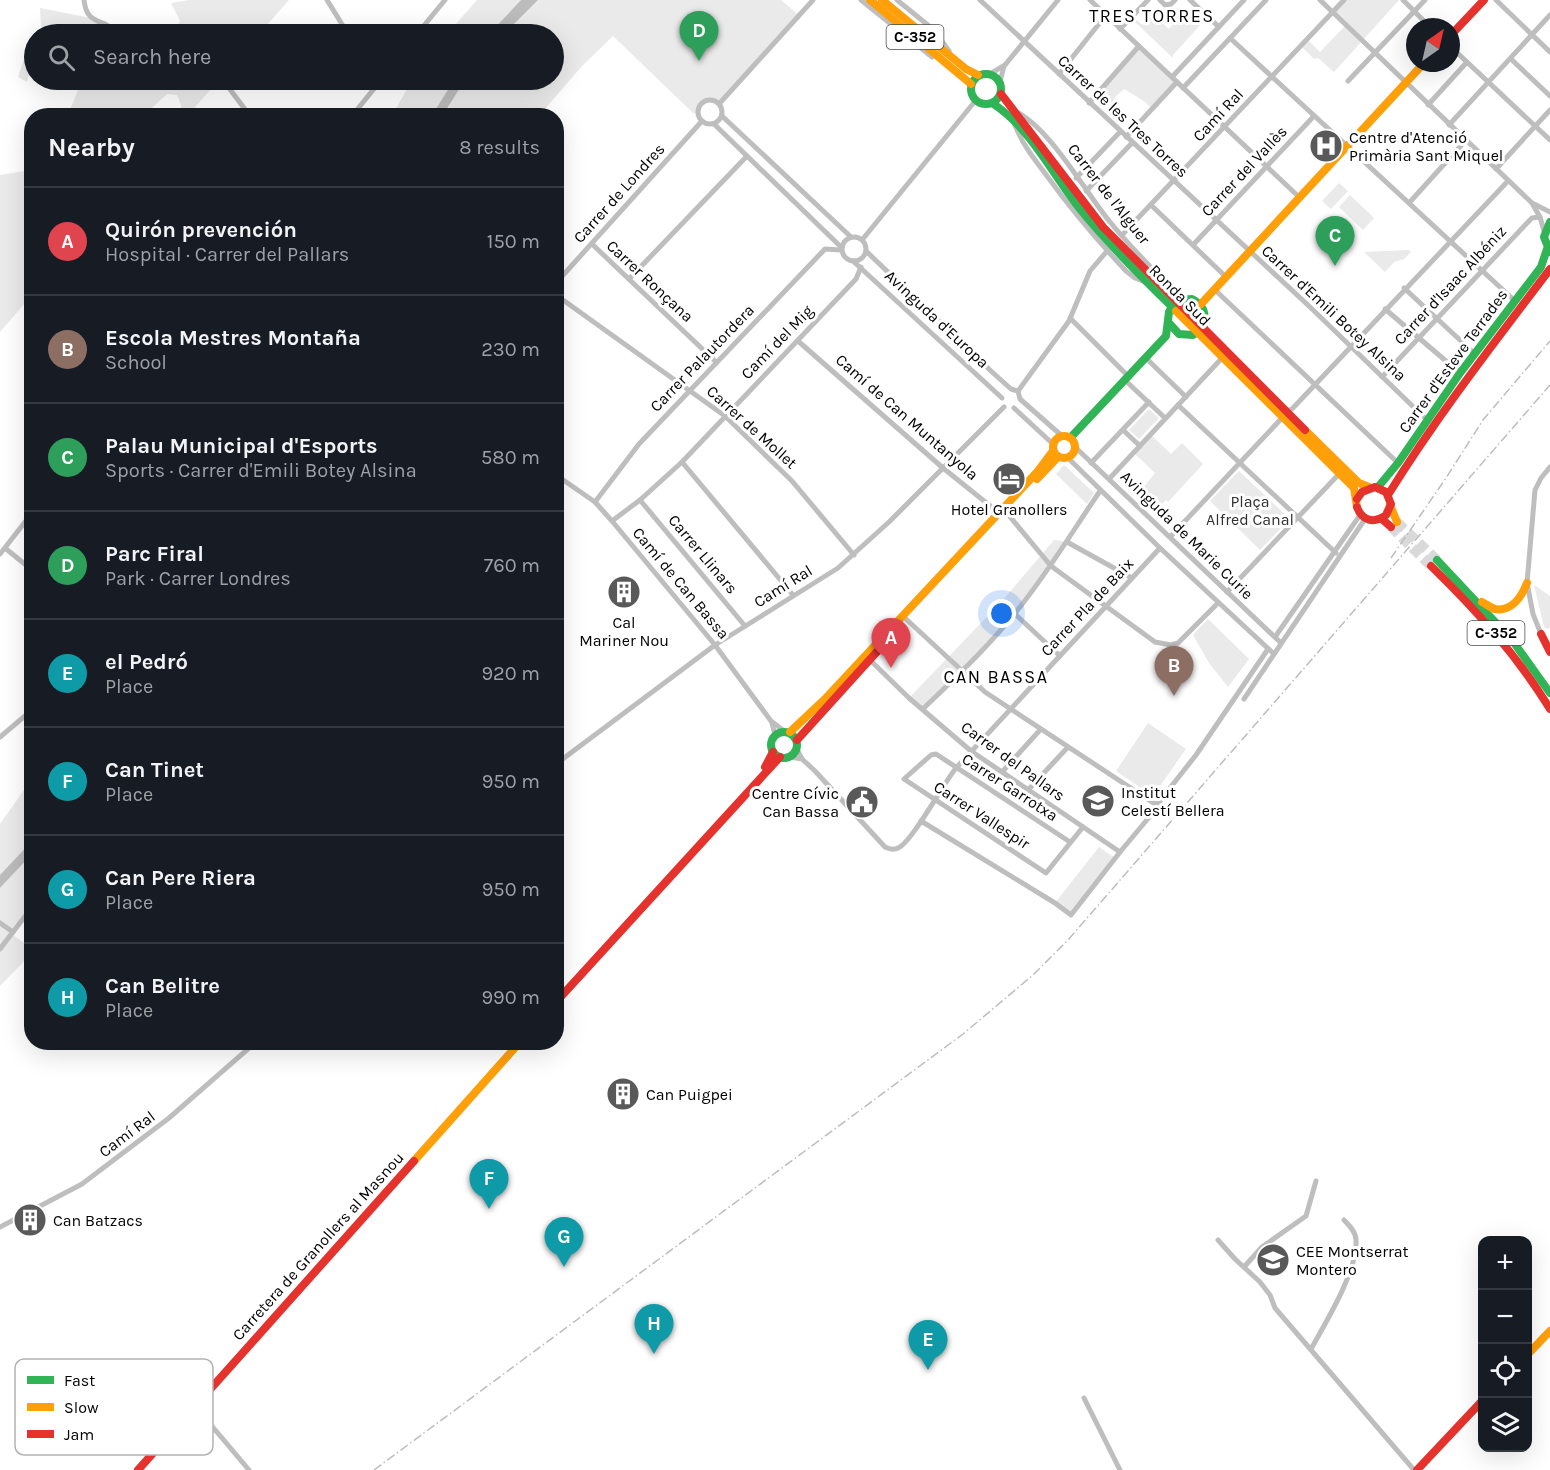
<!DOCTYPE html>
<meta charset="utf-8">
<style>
body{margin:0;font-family:Karla,sans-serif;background:#242831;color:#f1f3f6}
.controls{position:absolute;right:18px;bottom:18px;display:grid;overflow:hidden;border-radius:12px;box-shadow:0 6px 24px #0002}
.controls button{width:54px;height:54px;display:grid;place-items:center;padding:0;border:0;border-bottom:2px solid #363941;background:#171b24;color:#f1f3f6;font:30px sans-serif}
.compass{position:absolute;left:1406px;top:18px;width:54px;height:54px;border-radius:50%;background:#171b24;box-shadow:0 6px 24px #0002;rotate:34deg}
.you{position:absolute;left:1002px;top:614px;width:21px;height:21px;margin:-15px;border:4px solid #fff;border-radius:50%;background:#1a73e8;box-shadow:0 0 0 9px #1a73e833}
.badge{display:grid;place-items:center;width:39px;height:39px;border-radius:50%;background:#db2777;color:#fff;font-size:20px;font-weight:700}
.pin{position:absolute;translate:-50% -50px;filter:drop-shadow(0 2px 3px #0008)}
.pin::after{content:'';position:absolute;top:32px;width:21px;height:18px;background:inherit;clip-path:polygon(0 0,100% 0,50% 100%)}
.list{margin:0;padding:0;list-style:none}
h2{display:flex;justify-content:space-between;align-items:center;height:78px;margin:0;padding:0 24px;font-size:26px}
h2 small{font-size:20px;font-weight:400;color:#9ea1a6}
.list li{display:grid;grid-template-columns:39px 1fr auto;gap:18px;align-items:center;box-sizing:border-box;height:108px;padding:0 24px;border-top:2px solid #363941}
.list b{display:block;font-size:22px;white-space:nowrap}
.list p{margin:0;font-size:20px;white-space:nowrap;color:#9ea1a6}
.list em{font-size:20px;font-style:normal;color:#9ea1a6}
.icon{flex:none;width:33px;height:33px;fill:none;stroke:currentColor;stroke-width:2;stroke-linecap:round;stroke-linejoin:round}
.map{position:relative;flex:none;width:1550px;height:1470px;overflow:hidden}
.search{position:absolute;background:#171b24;box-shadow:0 6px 24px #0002;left:24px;top:24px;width:540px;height:66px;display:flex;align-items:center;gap:15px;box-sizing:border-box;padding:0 21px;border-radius:33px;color:#9ea1a6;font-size:22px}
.panel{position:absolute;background:#171b24;box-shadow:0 6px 24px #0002;left:24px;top:108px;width:540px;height:942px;border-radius:24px}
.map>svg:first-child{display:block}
.green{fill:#eaeaea}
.water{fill:#bcbcbc}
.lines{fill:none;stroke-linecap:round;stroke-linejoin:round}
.highway-tunnel{stroke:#d9d9d9;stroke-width:10;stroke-dasharray:10 5;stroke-linecap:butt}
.street{stroke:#bebebe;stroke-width:5}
.fast{stroke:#30b455;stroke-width:8}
.slow{stroke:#ff9f0a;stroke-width:8}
.jam{stroke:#e5322d;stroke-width:8}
.rail{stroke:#bdbdbd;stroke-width:1.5;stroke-dasharray:9 3 1.5 3;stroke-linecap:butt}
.labels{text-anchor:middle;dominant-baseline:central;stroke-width:6;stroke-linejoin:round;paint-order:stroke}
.shield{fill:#fff;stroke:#4c4c4c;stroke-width:1.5}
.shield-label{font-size:15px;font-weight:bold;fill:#000}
.street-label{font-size:16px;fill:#000;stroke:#fff}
.poi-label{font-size:16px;fill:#000;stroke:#fff;text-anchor:start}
.park-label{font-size:16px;fill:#303030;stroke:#fff}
.neighbourhood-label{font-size:18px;letter-spacing:1.5px;fill:#000;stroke:#fff}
.key{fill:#fff;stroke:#b2b2b2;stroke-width:1.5}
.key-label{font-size:16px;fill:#000}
</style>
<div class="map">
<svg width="1550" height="1470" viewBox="0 0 1550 1470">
<rect width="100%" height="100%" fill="#fff"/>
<g class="green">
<path d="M189,0H289L259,34H173L180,21L171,3Z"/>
<path d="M477,0H521L489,34H447Z"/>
<path d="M538,0H781L801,17L719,104L715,101H707L700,106L698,114L693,113L613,36L581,67L540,115L443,116L465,80H554V34H504Z"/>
<path d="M1344,0H1399L1334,72L1318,58L1314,59L1301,46L1307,39L1320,52L1346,25L1333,12Z"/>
<path d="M40,8L106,21L123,34H36L41,28Z"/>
<path d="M1146,8L1169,29L1187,9L1202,23L1173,55V58L1134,21L1135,19L1143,25L1151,16L1144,9Z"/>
<path d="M34,37V58L27,82L18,77L29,44Z"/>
<path d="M1139,46L1177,82L1152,109L1144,101L1124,89L1115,97L1113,104L1099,91Z"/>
<path d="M82,80H147L151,89L157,80H219L188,115H179C184,109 180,102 177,95L167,94L144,115H68Z"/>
<path d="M412,80H454L432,115L392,116Z"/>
<path d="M31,170V296L0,332V175Z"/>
<path d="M1339,183L1348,191L1331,209L1322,201Z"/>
<path d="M1350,195L1374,218L1363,230L1339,207Z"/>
<path d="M1409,250L1411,252L1404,259L1394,262L1385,272L1364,252Z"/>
<path d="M1149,409L1159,418L1139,439L1129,430Z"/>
<path d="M1151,435L1171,454L1182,443L1203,464L1168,502L1166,500L1157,509L1140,492L1155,473L1134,453Z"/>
<path d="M1064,465L1094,493L1087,504L1056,474Z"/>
<path d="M1239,471L1290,519L1260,550L1210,501Z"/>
<path d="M1054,540L1067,542L1015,614L923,709L909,698L1003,600Z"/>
<path d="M1534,585L1550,596V627L1548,629L1544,627Z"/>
<path d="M1208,619L1249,659L1228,687L1209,663L1193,635Z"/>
<path d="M1148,723L1186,749L1153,796L1116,771Z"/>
<path d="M31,780V842L0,875V824Z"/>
<path d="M1099,847L1115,858L1071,915L1055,903Z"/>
<path d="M31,855V904L9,932L31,948V954L0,986V888Z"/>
</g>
<g class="water">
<path d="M521,0H538L504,34H489Z"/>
<path d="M454,80H465L443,115H432Z"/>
<path d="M31,842V855L0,888V875Z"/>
</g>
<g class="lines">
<g class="highway-tunnel">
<path d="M1397,522L1437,560"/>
<path d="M1391,527L1431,566"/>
</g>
<g class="street">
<path d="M84,0C87,28 106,17 117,34"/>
<path d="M327,0L348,34"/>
<path d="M861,0L932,57"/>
<path d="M897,0L934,30L949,51"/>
<path d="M980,0L1310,307L1427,420"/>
<path d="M1090,0L1299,197"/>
<path d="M1160,0L1165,5L1171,4L1175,0"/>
<path d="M1190,0L1219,27"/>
<path d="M1320,0L1532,203L1550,212"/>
<path d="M1403,0L1430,27"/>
<path d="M1496,0L1550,52"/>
<path d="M1120,29L1148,0"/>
<path d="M417,34L445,0"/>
<path d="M1230,38L1515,301"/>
<path d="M1451,47L1550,140"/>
<path d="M1511,59L1550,96"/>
<path d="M990,74L1005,65L1058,0"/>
<path d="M1059,74L1106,15"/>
<path d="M1172,77L1244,0"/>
<path d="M1348,81L1425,0"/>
<path d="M1000,82L1004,66"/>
<path d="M229,88L250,116"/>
<path d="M1183,88L1266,0"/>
<circle cx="710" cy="112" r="12"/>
<path d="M1089,103L1139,46"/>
<path d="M719,104L813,0"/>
<path d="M1428,105L1467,62"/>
<path d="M1015,111C1051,129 1083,189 1110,222C1132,249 1157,274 1182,299"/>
<path d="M352,116L381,80"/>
<path d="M722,116L851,237"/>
<path d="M714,124L841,247"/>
<path d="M1015,125C1022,144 1035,160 1047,176C1071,209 1098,241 1126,271L1135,278L1145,282"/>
<path d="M1449,125L1550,15"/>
<path d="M1126,137L1177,82"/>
<path d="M1496,169L1550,110"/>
<path d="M1076,178L1120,132"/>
<path d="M1086,191L1132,143"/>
<path d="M1409,203L1466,140"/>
<path d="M1151,205L1226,277"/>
<path d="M1533,205L1540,217L1544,231"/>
<path d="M1122,235L1344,0"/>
<circle cx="854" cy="249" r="12"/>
<path d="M862,240L976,100"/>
<path d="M592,244L716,362"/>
<path d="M1193,245L1314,116"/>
<path d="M866,251L992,372L1011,389L1018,391"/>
<path d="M853,261L1002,398"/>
<path d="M629,279L747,156"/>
<path d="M556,283L702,121"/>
<path d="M1404,288L1475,354"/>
<path d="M1214,289L1398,463"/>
<path d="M556,295L725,416L792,481L854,555"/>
<path d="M1385,309L1460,373"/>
<path d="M1070,318L1128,376"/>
<path d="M798,341L943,468L999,513"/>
<path d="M1149,361L1186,397"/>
<path d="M1382,377L1528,222L1532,218L1540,217"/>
<path d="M1128,383L1165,418"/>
<path d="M1018,391L1069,321L1090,271L1107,251"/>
<path d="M1018,391L1020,399L1062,436"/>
<path d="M1178,405L1336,553"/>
<path d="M1014,408L1054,445"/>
<path d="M1286,411L1292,409L1508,181"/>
<path d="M1123,430L1140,446"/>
<path d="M1075,447L1281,643"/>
<path d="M1067,457L1160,548L1274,654"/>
<path d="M682,462L793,595"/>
<path d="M1091,463L1149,402"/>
<path d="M556,475L595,502L612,521L715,645L771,721L784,731"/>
<path d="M1109,479L1222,358"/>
<path d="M640,500L745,626"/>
<path d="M595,502L639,444L825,249L841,250"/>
<path d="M1006,512L1051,566L1155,642L1171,645L1178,643L1218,603"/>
<path d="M612,521L640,500L682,462L856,279L861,267"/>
<path d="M1170,537L1282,418"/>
<path d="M1067,542L1132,578"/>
<path d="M5,548L32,570"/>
<path d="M0,554L32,513"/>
<path d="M1227,592L1339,474"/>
<path d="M1015,614L1060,656"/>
<path d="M906,619L985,692L1155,804L1159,802L1163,808L1156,809L1120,852L1071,915L1055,903L921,821"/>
<path d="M1541,634L1533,614L1527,583L1535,490L1541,478L1550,467"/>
<path d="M1275,637L1360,515"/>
<path d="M870,660L909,698L971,751L1120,852"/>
<path d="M1244,699L1365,519"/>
<path d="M923,709C955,678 988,647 1016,612C1047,574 1072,532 1100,491"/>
<path d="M772,723L775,735"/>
<path d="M0,737L32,710"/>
<path d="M797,749L802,759"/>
<path d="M790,757L802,759L815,771L885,847C889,849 894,850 898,848C912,842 943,784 956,768L1160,548"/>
<path d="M556,764L715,645L838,568L889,522L1004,407"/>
<path d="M1002,772L1040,730"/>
<path d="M1028,790L1068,747"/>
<path d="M1159,802L1196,755L1268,649"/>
<path d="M1070,842L936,754L931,755L904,779L1046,873L1083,827"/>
<path d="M0,923L13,932"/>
<path d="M0,949L32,907"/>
<path d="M0,1227L82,1184L169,1118L256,1042"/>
<path d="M1218,1240L1235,1259L1260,1282L1270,1295L1275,1308L1414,1470"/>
<path d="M1244,1267L1262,1247L1306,1216L1316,1181"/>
<path d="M1311,1349C1326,1322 1358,1270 1356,1240C1356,1232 1349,1225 1344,1220"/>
<path d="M1084,1398L1120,1470"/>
<path d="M195,1406L249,1470"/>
</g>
<g class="fast">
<circle cx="986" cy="89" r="15"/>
<path d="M992,103C1031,128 1052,174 1080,209C1110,246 1143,278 1176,311"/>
<path d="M1550,222L1544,237L1550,252"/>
<path d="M1072,436L1166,336L1169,312L1173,305L1179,300L1192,299C1204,305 1207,315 1203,328L1193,335L1179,334L1168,322"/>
<path d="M1378,487L1398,463L1460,373L1541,267L1547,249"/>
<path d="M1437,560L1512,640L1550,693"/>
<circle cx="784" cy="745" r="13"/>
</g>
<g class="slow">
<path d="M870,0L971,84"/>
<path d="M882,0L966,69L978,75"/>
<path d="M1201,304L1424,63"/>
<path d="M1176,311L1354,488L1357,507"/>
<path d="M1305,430L1359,483L1369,487"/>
<circle cx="1064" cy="447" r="11"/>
<path d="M1037,479L1058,457"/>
<path d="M1390,505L1397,522"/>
<path d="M1482,602C1486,604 1491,608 1495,609C1512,612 1522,596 1527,583"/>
<path d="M790,732L825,699L1038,471L1053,451"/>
<path d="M414,1161L520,1042"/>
<path d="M1528,1354L1550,1331"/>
</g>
<g class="jam">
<path d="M1451,35L1484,0"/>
<path d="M1001,94L1103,227L1305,430"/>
<path d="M1388,495C1437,416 1494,343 1550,269"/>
<path d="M1357,507C1362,521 1374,524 1386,515L1391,504L1386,492L1375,487L1362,492L1357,499"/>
<path d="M1382,519L1391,527"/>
<path d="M1431,566C1476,610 1517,655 1550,709"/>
<path d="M1541,634L1550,652"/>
<path d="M797,740L883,645"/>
<path d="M765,767L773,752"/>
<path d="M556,1002L780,757"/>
<path d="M138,1470L414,1161"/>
<path d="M1417,1470L1482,1401"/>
</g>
<g class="rail">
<path d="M1391,558L1446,478L1483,420L1550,341"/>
<path d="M374,1470L963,1034L1033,975L1068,940L1550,385"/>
</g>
</g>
<defs>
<symbol id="hospital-disc" viewBox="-11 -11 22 22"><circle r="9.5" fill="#595959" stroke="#fff"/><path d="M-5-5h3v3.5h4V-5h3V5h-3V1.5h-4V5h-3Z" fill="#fff"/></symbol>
<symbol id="hotel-disc" viewBox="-11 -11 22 22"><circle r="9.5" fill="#595959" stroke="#fff"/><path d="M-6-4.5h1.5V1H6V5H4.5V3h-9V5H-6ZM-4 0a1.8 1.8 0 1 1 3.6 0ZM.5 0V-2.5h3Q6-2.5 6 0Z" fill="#fff"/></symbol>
<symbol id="building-disc" viewBox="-11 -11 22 22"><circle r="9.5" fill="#595959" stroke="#fff"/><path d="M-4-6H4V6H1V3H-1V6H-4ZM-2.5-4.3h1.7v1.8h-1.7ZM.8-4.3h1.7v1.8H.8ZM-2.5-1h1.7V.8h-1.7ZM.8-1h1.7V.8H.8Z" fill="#fff"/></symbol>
<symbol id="school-disc" viewBox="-11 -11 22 22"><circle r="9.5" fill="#595959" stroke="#fff"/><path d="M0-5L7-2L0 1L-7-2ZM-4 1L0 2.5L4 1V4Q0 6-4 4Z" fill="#fff"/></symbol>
<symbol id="civic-disc" viewBox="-11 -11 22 22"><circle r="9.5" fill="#595959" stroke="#fff"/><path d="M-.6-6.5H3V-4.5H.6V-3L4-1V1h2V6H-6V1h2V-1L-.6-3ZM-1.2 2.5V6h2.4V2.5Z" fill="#fff"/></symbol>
</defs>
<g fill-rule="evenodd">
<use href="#hospital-disc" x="1307" y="127" width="38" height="38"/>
<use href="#hotel-disc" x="990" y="460" width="38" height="38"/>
<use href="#building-disc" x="605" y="573" width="38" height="38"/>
<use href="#school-disc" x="1079" y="782" width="38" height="38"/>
<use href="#civic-disc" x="843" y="783" width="38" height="38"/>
<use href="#building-disc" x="604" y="1075" width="38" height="38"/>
<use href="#building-disc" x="11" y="1201" width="38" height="38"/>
<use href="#school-disc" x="1254" y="1241" width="38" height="38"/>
</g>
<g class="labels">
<g class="shield">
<rect x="886.5" y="25" width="57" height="24" rx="4.5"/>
<rect x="1467.5" y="621" width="57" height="24" rx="4.5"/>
</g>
<g class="shield-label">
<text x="915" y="37">C-352</text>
<text x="1496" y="633">C-352</text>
</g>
<g class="street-label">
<text transform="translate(1218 115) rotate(-47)">Camí Ral</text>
<text transform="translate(1123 116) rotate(43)">Carrer de les Tres Torres</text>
<text transform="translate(1244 171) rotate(-47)">Carrer del Vallès</text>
<text transform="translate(619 193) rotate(-48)">Carrer de Londres</text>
<text transform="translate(1109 194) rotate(52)">Carrer de l'Alguer</text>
<text transform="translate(650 281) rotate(43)">Carrer Ronçana</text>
<text transform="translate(1450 285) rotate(-47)">Carrer d'Isaac Albéniz</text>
<text transform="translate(1180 295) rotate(45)">Ronda Sud</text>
<text transform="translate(1334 313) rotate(43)">Carrer d'Emili Botey Alsina</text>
<text transform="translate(937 319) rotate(43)">Avinguda d'Europa</text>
<text transform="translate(777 342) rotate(-46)">Camí del Mig</text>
<text transform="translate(702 358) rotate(-46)">Carrer Palautordera</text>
<text transform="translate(1453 361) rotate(-54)">Carrer d'Esteve Terrades</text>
<text transform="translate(907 417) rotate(41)">Camí de Can Muntanyola</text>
<text transform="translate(752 427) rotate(42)">Carrer de Mollet</text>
<text transform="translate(1187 535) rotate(44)">Avinguda de Marie Curie</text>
<text transform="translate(703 554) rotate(50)">Carrer Llinars</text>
<text transform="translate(681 583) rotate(50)">Camí de Can Bassa</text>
<text transform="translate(783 586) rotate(-32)">Camí Ral</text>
<text transform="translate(1087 607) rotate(-47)">Carrer Pla de Baix</text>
<text transform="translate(1013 761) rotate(36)">Carrer del Pallars</text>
<text transform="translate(1010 787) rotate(33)">Carrer Garrotxa</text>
<text transform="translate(982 815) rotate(33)">Carrer Vallespir</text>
<text transform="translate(127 1134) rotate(-37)">Camí Ral</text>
<text transform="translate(318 1246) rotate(-48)">Carretera de Granollers al Masnou</text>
</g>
<g class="poi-label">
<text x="1349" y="137">Centre d'Atenció<tspan x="1349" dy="18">Primària Sant Miquel</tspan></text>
<text x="1009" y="509" text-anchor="middle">Hotel Granollers</text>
<text x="624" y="622" text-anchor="middle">Cal<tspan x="624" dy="18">Mariner Nou</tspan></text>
<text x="1121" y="792">Institut<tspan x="1121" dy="18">Celestí Bellera</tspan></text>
<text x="839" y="793" text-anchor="end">Centre Cívic<tspan x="839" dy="18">Can Bassa</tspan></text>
<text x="646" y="1094">Can Puigpei</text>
<text x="53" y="1220">Can Batzacs</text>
<text x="1296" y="1251">CEE Montserrat<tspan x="1296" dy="18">Montero</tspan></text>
</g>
<g class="park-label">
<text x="1250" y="501">Plaça<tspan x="1250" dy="18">Alfred Canal</tspan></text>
</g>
<g class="neighbourhood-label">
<text x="1152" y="16">TRES TORRES</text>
<text x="996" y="677">CAN BASSA</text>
</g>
</g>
<rect x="15" y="1359" width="198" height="96" rx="9" class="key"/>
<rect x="27" y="1376" width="27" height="8" fill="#30b455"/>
<rect x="27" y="1403" width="27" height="8" fill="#ff9f0a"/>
<rect x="27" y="1430" width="27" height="8" fill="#e5322d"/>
<g class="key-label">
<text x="64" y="1386">Fast</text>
<text x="64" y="1413">Slow</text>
<text x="64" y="1440">Jam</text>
</g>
</svg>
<div class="controls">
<button>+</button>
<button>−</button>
<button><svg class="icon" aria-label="locate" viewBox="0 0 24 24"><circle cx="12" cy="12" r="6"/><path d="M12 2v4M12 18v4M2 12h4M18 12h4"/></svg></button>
<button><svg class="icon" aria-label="layers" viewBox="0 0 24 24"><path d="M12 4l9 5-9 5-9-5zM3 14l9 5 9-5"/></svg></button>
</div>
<svg class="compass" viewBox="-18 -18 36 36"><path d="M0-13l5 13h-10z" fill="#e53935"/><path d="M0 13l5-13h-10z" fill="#9ea1a6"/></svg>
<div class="you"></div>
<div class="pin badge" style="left:891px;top:668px;background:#e0444e">A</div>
<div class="pin badge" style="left:1174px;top:696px;background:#8d6e63">B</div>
<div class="pin badge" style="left:1335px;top:266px;background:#2e9e5b">C</div>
<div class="pin badge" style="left:699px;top:61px;background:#2e9e5b">D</div>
<div class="pin badge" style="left:928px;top:1370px;background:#0f9aa8">E</div>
<div class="pin badge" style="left:489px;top:1209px;background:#0f9aa8">F</div>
<div class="pin badge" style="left:564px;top:1267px;background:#0f9aa8">G</div>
<div class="pin badge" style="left:654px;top:1354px;background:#0f9aa8">H</div>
<div class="search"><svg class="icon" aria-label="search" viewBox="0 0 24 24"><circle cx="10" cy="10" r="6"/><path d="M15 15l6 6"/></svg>Search here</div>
<section class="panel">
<h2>Nearby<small>8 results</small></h2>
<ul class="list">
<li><span class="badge" style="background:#e0444e">A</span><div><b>Quirón prevención</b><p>Hospital · Carrer del Pallars</p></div><em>150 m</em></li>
<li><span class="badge" style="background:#8d6e63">B</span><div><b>Escola Mestres Montaña</b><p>School</p></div><em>230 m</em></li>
<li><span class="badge" style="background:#2e9e5b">C</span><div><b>Palau Municipal d'Esports</b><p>Sports · Carrer d'Emili Botey Alsina</p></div><em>580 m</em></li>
<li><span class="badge" style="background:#2e9e5b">D</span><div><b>Parc Firal</b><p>Park · Carrer Londres</p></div><em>760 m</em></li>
<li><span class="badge" style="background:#0f9aa8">E</span><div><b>el Pedró</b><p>Place</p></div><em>920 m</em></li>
<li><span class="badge" style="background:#0f9aa8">F</span><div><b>Can Tinet</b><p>Place</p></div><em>950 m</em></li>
<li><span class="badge" style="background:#0f9aa8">G</span><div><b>Can Pere Riera</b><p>Place</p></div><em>950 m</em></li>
<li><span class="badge" style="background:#0f9aa8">H</span><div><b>Can Belitre</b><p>Place</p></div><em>990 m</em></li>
</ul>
</section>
</div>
